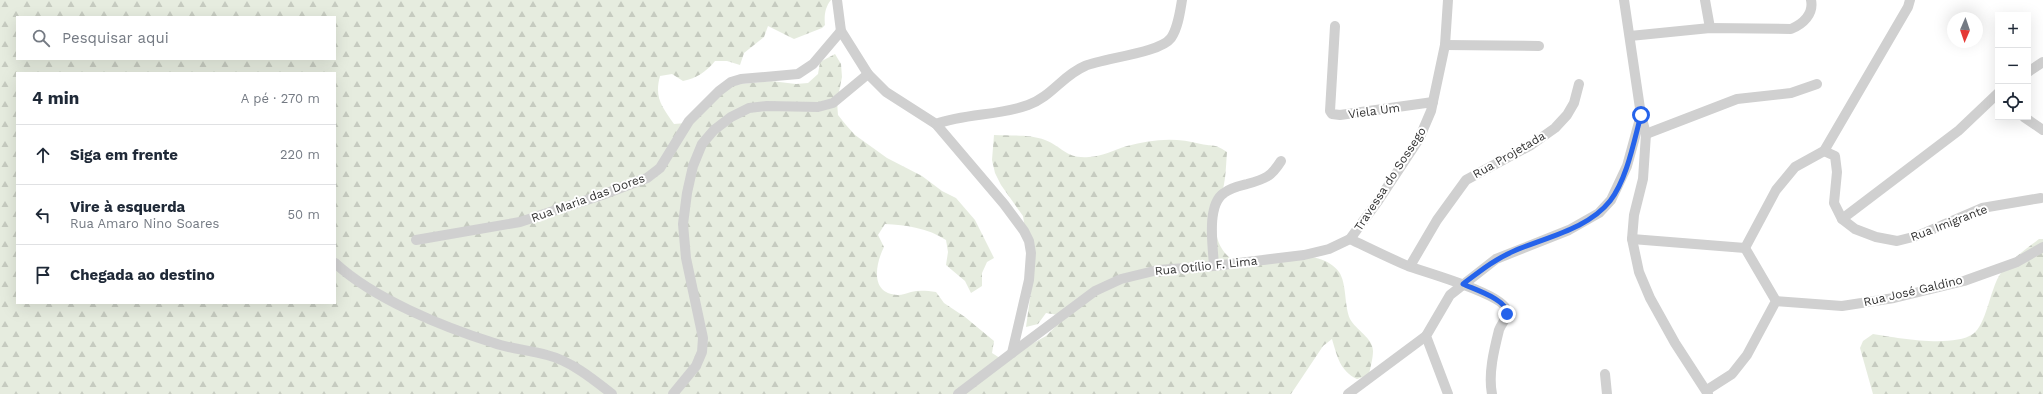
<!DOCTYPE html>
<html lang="pt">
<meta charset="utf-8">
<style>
body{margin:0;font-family:"Work Sans",sans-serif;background:#f2f2f3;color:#1f2937}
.controls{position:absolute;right:12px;top:12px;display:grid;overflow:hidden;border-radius:0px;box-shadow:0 4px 16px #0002}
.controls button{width:36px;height:36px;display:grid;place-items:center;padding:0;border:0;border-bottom:1px solid #e0e1e3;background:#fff;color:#1f2937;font:20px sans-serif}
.compass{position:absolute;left:1947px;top:12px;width:36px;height:36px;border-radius:50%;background:#fff;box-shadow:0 4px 16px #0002;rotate:182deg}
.stop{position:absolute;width:12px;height:12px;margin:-9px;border:3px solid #2563eb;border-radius:50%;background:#fff}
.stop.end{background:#2563eb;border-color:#fff;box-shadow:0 1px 4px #0008}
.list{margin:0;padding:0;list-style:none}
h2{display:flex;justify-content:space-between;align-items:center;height:52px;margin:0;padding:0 16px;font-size:17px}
h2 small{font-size:13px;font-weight:400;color:#747a83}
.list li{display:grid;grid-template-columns:26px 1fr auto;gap:12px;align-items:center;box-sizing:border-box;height:60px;padding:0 16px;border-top:1px solid #e0e1e3}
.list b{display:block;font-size:15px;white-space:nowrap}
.list p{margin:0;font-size:13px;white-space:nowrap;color:#747a83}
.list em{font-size:13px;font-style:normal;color:#747a83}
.icon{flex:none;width:22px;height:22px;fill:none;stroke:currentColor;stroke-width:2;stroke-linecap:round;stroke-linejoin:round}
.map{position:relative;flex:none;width:2043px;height:394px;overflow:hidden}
.search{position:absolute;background:#fff;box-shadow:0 4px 16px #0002;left:16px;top:16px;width:320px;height:44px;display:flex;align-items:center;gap:10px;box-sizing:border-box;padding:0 14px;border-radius:0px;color:#747a83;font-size:15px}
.panel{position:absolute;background:#fff;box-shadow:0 4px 16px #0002;left:16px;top:72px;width:320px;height:232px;border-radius:0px}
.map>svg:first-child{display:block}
.forest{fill:url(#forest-firs);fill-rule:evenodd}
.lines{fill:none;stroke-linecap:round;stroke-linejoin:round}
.minor{stroke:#d0d0d0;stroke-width:10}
.route{stroke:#2563eb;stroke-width:5}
.labels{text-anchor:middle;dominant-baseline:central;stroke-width:4;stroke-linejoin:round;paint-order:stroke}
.street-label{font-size:12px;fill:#333;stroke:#fff}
</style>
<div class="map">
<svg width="2043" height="394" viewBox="0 0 2043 394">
<defs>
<pattern id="forest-firs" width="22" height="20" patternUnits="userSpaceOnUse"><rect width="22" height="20" fill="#e6ecdf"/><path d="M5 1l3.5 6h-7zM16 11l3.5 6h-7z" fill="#c6cbc0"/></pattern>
</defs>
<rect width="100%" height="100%" fill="#fff"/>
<g class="forest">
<path d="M0,0H831C825,7 824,16 825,25L822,28L794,39L768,26L764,37L744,53L740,65L727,61H715C706,72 697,78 683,81L672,74L660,76C654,98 662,106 674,124L686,123L721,86L771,81L796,84L808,83L818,74L820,62L835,54L841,64L842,77L837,102L838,115L846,125L855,135L887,158L922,176L942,191L956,198L975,220L994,258L987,262L982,273V286L971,293L965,281L946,265L948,252L946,240C928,228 906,225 885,224L878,235L884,247C875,265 870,294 898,295C902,295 907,293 911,292C919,290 927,291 936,292L944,303L965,317L994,341L992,353L1003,360L1046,336L1055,327L1058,315L1046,313L1038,324L1026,327L1033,277L1023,216L1001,185L995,173L992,160L994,135C1010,136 1030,134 1045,140C1063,147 1066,159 1089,157C1103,156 1114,150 1127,146C1152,139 1176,137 1201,144C1214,147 1214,143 1227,152C1226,164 1226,177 1223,189C1218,216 1207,238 1231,259C1260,258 1320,245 1339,272C1347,284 1344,305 1350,319C1356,330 1373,338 1373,351C1373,359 1370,368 1369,375L1357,379C1340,371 1337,356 1332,339L1323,346L1291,394H0ZM17,17H335V59H17ZM17,73H335V303H17Z"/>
<path d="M2039,239H2043V394H1873L1860,348L1863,341L1873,334C1897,338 1952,348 1973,334C1986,325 1990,291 1999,276C2008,261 2025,250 2039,239Z"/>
</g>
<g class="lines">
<g class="minor">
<path d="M837,0L841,31L868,74L886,92L936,124L1004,204L1024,231L1029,241L1031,253L1029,280L1012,353L958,394"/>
<path d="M1624,0L1641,115L1646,134L1643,179L1634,215L1632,239L1639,272L1650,298L1675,343L1708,394"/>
<path d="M1705,0L1710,28"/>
<path d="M1335,26L1330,111L1332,114L1340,115L1433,102"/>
<path d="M1630,36L1710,28L1791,29C1803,24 1814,14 1811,0"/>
<path d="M1445,45L1539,46"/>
<path d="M2028,72L2043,62"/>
<path d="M2024,117L2043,130"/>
<path d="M936,124C966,113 998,116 1028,105C1051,97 1063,75 1085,66C1104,58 1160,53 1171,38C1178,28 1180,12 1182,0"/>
<path d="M1646,134L1737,99L1791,93L1817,84"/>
<path d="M1824,151L1835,156L1837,172L1834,203L1842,219L1855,229L1876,237L1897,241L1917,236L1982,208L2041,198"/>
<path d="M1842,219L1958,131L1998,93"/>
<path d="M1350,239C1369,248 1389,258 1408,266C1424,272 1505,294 1507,311C1508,317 1501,324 1499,330C1494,350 1488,374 1492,394"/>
<path d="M1632,239L1745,248"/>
<path d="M416,240L520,222L602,195L647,178L660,168L689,121L719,91L731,82L741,79L798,74L813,64L841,31"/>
<path d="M1745,248L1776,190L1795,167L1824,151L1908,7L1910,0"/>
<path d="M335,263C374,299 443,327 494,343C511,349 530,350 547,355C571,361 593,379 612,394"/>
<path d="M1214,266C1213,247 1206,205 1224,193C1230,188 1239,186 1247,184C1265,179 1271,177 1281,161"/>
<path d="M1410,266L1437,220L1466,180L1531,145L1555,128L1567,115L1574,103L1579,84"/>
<path d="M1776,301L1842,306L1894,298L1964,281L2017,262L2043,247"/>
<path d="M1012,353L1095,291L1121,279L1158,270L1214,266L1304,255L1329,249L1350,239L1378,201L1419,139L1431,111L1445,45L1448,0"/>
<path d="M1605,374L1607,394"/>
<path d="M1707,390L1732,374L1747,355L1776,301L1745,248"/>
<path d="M673,394L696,366L702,352L703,338L686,258L683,224L687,193L693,166L702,144L714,130L731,117L749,108L767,106L818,107L833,103L868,74"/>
<path d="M1348,394L1426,336"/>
<path d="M1448,394L1426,336L1450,295L1496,259L1569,230L1599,213L1611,200L1627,166L1641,115"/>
</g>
</g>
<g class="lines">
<path class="route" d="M1507,314C1509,300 1473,289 1463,284C1479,272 1495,259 1514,251C1546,237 1588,229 1610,201C1627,179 1634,141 1641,115"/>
</g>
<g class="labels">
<g class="street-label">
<text transform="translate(1374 111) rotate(-8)">Viela Um</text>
<text transform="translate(1509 155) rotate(-30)">Rua Projetada</text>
<text transform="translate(1390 179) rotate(-57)">Travessa do Sossego</text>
<text transform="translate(588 198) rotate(-20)">Rua Maria das Dores</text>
<text transform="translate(1949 223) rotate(-21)">Rua Imigrante</text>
<text transform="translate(1206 266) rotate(-6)">Rua Otílio F. Lima</text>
<text transform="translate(1913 291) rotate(-13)">Rua José Galdino</text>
</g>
</g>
</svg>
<div class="controls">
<button>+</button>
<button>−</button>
<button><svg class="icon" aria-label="locate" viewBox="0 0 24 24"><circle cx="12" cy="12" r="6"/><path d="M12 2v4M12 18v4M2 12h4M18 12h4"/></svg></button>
</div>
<svg class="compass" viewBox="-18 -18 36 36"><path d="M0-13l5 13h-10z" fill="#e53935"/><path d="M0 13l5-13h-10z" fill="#747a83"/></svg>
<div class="stop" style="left:1641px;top:115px"></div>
<div class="stop end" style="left:1507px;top:314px"></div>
<div class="search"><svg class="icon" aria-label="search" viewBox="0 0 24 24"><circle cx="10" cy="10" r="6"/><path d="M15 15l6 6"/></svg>Pesquisar aqui</div>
<section class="panel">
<h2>4 min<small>A pé · 270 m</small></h2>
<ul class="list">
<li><svg class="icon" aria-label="ahead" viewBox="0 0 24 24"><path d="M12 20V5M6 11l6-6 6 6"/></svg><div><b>Siga em frente</b></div><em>220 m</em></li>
<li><svg class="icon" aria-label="left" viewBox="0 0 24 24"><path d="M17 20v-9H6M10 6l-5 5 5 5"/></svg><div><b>Vire à esquerda</b><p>Rua Amaro Nino Soares</p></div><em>50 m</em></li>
<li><svg class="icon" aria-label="arrive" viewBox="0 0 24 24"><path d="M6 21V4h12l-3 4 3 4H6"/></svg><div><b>Chegada ao destino</b></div></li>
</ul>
</section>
</div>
